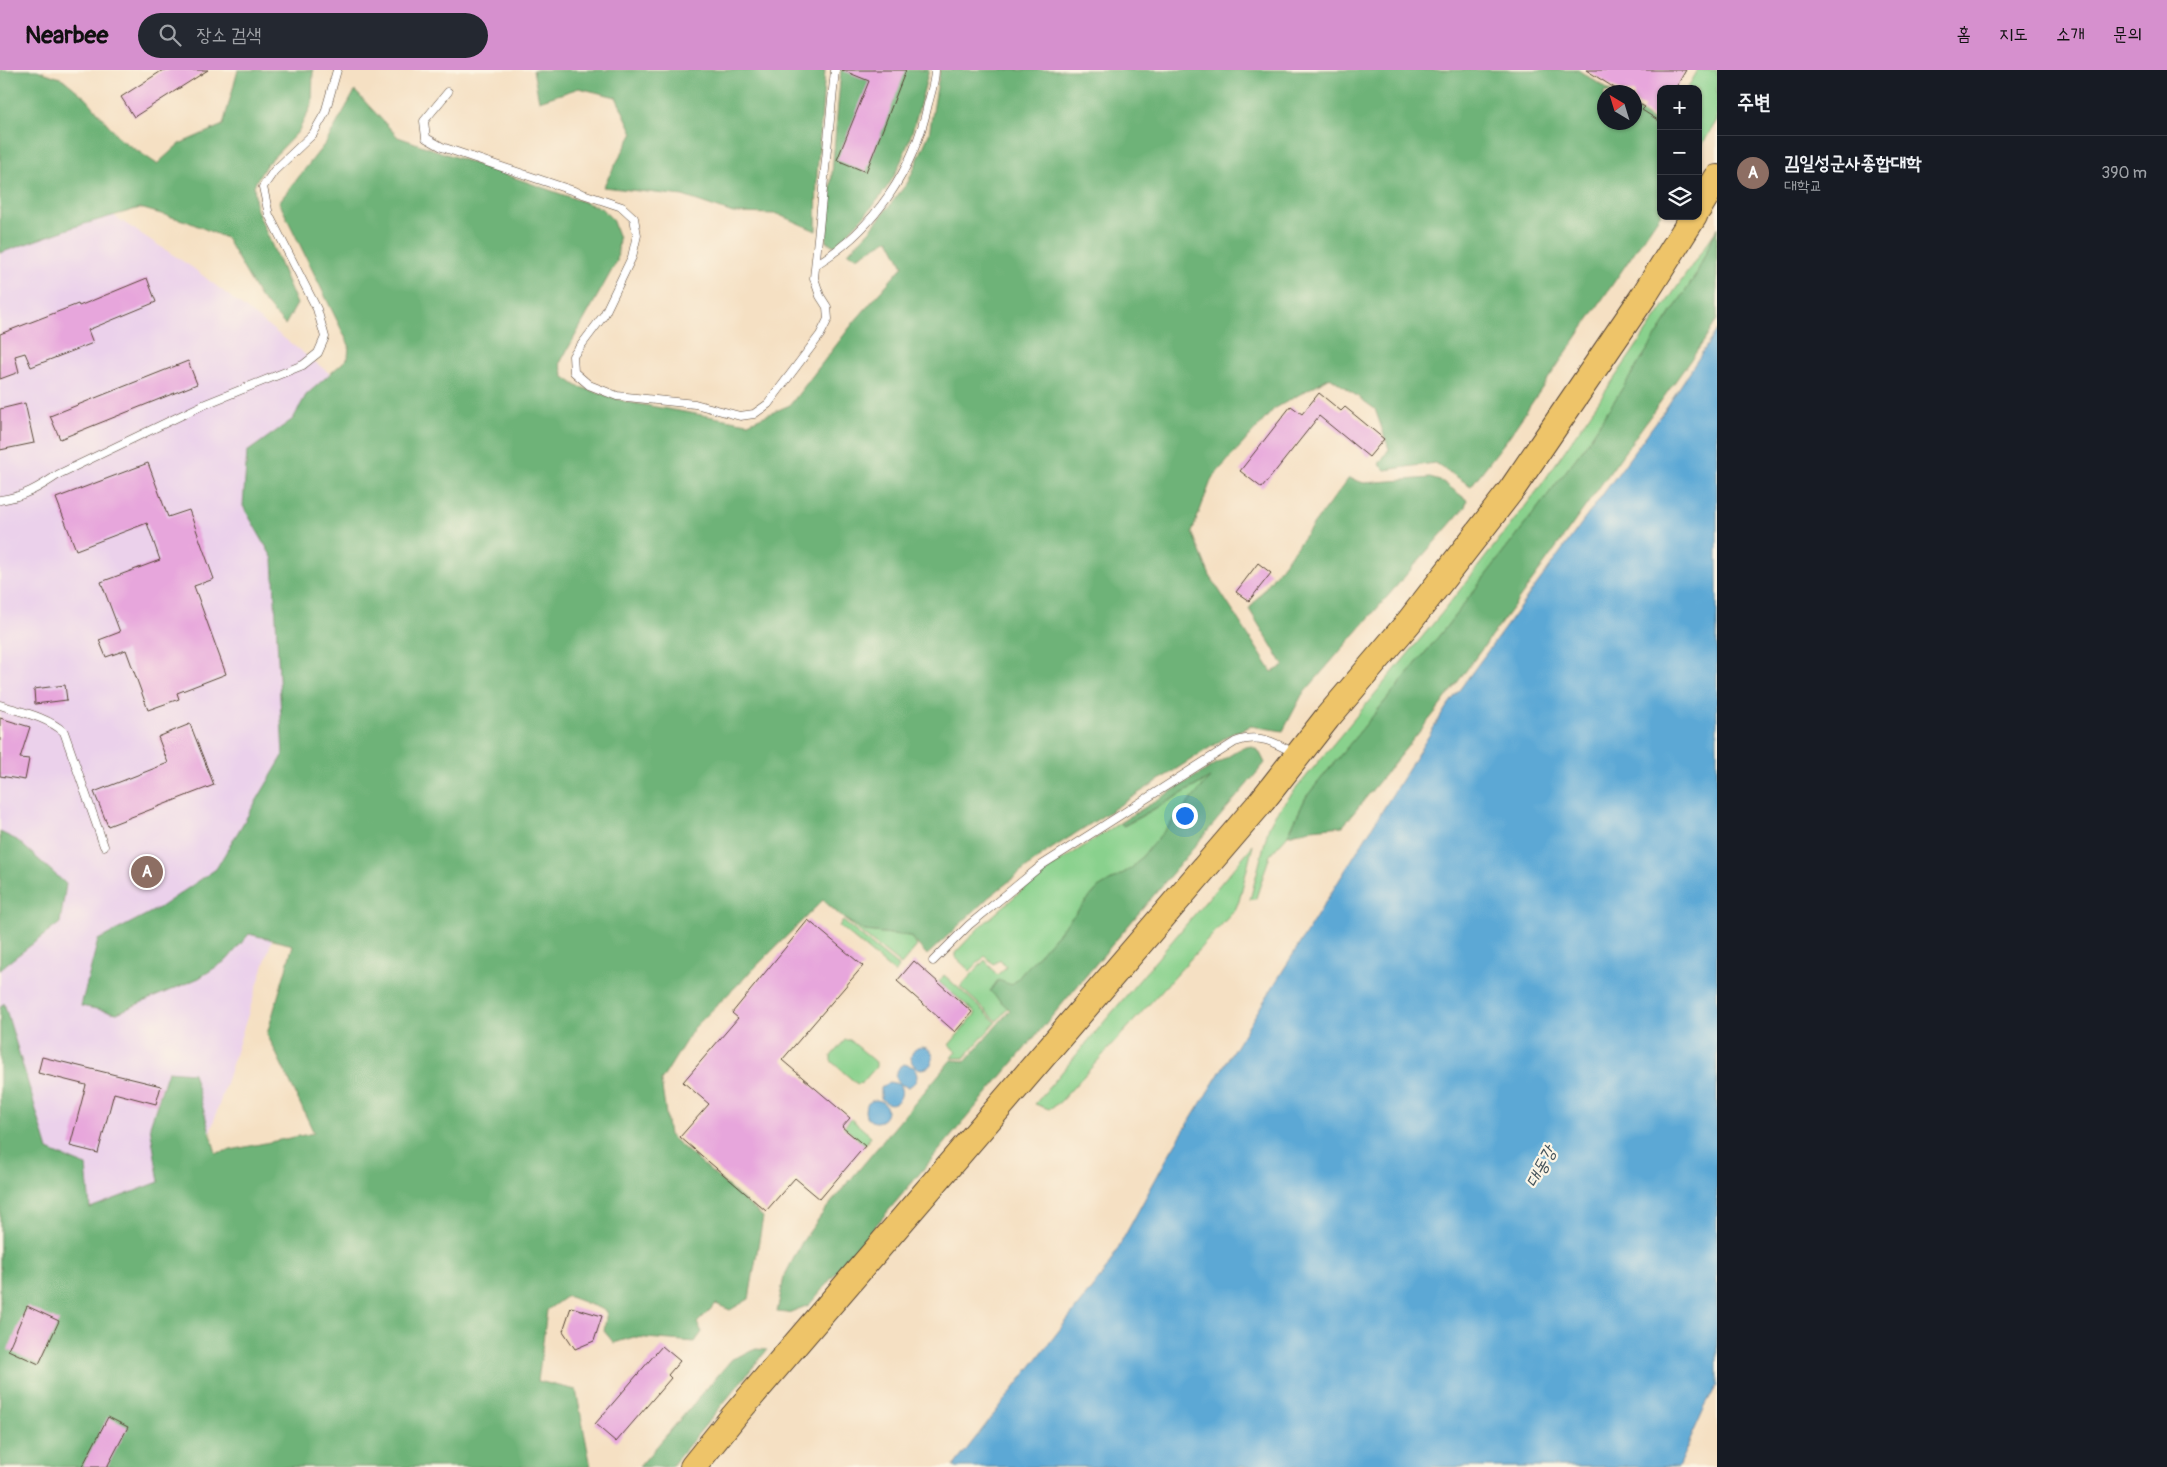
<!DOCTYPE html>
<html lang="ko">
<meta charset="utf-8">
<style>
body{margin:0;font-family:Pangolin,"Poor Story",sans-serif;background:#242831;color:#f1f3f6}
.controls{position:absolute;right:15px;top:15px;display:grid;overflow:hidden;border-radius:10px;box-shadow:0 1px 4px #0004}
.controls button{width:45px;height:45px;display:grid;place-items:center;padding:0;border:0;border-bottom:1px solid #363941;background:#171b24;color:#f1f3f6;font:25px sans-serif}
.compass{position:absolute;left:1597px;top:15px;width:45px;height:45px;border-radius:50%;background:#171b24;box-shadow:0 1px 4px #0004;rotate:322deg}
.you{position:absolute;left:1184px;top:745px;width:18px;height:18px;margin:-12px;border:4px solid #fff;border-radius:50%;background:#1a73e8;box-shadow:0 0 0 8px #1a73e833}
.badge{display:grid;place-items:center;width:32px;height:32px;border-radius:50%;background:#d690ce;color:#fff;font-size:16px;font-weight:700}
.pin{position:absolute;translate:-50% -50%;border:2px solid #fff;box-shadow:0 1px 5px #0006}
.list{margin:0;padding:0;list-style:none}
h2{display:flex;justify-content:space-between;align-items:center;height:65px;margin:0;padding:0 20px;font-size:21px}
h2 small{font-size:16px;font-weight:400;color:#9ea1a6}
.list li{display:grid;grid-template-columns:32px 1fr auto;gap:15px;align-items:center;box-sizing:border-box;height:75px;padding:0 20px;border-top:1px solid #363941}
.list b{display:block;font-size:19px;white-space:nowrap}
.list p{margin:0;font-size:16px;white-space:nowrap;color:#9ea1a6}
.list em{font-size:16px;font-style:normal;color:#9ea1a6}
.icon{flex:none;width:28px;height:28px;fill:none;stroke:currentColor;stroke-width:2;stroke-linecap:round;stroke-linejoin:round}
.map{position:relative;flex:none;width:1717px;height:1397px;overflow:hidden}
header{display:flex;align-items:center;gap:30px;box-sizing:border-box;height:70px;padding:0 25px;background:#d690ce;color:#111}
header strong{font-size:24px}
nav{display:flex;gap:28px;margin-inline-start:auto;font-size:18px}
.search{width:350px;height:45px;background:#242831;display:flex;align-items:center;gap:12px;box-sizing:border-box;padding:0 18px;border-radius:28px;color:#9ea1a6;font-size:19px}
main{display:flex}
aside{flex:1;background:#171b24}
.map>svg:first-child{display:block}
.built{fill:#ebd1eb}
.green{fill:#89d18d;stroke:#627e56}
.forest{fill:#6eb378;stroke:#546e4b}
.water{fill:#5ca8d5;stroke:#4c697a}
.building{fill:#e7a6dc}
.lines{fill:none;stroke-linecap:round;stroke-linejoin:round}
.service-casing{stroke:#574537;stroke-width:9}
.trunk-casing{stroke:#574537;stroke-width:28}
.service{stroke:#fff;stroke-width:8}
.trunk{stroke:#eec469;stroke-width:26}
.labels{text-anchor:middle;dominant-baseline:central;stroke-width:4.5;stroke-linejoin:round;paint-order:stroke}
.water-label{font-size:18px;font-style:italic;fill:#47565e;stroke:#fcf5e5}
</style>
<header>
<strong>Nearbee</strong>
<div class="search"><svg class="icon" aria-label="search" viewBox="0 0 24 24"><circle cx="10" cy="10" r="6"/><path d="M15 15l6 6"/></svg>장소 검색</div>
<nav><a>홈</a><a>지도</a><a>소개</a><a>문의</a></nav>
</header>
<main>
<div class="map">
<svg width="1717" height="1397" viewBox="0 0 1717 1397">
<rect width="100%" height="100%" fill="#fcf5e5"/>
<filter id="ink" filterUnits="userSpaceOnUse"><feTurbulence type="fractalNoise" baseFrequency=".02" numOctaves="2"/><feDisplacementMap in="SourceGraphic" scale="10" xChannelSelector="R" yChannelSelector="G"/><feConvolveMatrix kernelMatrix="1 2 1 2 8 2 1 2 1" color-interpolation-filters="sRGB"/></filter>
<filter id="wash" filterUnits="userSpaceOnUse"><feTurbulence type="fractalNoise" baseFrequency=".0096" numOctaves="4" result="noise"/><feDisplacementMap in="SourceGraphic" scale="20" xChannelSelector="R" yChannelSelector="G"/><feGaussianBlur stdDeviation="1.12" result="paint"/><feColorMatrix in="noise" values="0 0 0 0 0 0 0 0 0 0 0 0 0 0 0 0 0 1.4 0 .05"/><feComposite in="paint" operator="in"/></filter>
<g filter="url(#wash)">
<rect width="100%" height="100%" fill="#f5e0c3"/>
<path class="built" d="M0,71L193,198L464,407L325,704L210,1063L118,1214L60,1397H0Z"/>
<g class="green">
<path d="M1698,0H1717V50L1702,75L1701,83L1698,81V19H1687Z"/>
<path d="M1717,159L1696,205L1583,379L1443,561L1306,727L1288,765L1270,785L1256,828L1250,830L1269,756L1276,743L1442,543L1537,421Z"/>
<path d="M1212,707L1132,798L1098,818L1012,915L990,921L1008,938L997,951L960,917L985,890L997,905L1006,897L1000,889L994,894L985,886L970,901L955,887V883L979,858L1038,806L1121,752L1124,756Z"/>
<path d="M1253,775L1239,831L1235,840L1060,1032L1049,1039L1035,1034Z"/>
<path d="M844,849L865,861L910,866L917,876L901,895Z"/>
<path d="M843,851L899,897L895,903L839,856Z"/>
<path d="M944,905L996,952L964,988H951L956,981L949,975L976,943L939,912Z"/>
<path d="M845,970H850L876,992V997L862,1013L857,1014L831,991V986Z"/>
<path d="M851,1049L871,1066L865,1075L844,1057Z"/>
</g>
<g class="forest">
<path d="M0,0H37L63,9L87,29L120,69L157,94L179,74L223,55L238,0H313L312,34L298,62L266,95L254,115L256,138L297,234L285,255L260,227L226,168L186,151L140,138L74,157L0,183Z"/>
<path d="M533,0H825L817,103L816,161L777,144L733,143L683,126L603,117L633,63L616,27L579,18L539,31Z"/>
<path d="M841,0H929C920,34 912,70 896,102C884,127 855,156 835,176L826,172Z"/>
<path d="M940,0H1578L1612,22H1604V52H1634L1635,38L1661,56V143L1508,368L1471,416L1435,393L1385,400L1379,394L1389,379L1375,339L1330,307L1274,339L1212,408L1192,462L1210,506L1272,602L1284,596L1249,539L1349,408L1364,413L1430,408L1443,412L1467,430L1465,437L1302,625L1283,661L1251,656L1231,664L1048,781L989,827L927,885L910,866L865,861L844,849L823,830L694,958L661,1011L669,1065L763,1147L749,1229L730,1240L716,1234L697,1253L702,1262L695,1272L634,1267L614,1273L604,1261L607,1241L567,1226L547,1240L538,1311L576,1320L591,1397H0V938L4,933L48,1080L86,1096L90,1138L159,1112L150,1056L168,1001L193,1003L216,1083L314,1063L267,964L293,875L249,864L227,890L199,908L117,943L81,936L98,870L159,838L216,799L283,686L273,489L243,436L247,382L293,349L306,325L348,288L349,275L279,132L327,71L355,21L398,67L601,138L612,149L619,168L617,191L560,293L564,307L577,316L627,332L748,353L790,335L854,252L903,196L889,169L857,187L848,183L871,159L908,112L929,64Z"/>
<path d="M1717,158V250L1704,271L1535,507L1437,640L1343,756L1311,759L1288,765L1306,727L1443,561L1583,379L1696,205Z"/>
<path d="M1251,676L1259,681L1265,693L809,1235L788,1243L777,1242L784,1207L802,1172L825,1140L951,990L966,991L1010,940L990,921L998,910L1012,915L1098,818L1132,798L1210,708L1123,756L1121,752L1242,678Z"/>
<path d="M0,762L17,770L66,814L60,853L5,895L0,901Z"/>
<path d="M756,1279L767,1280L671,1397H639L732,1289Z"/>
</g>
<g class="water">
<path d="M1717,260V1315L1704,1339L1678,1397H953L1106,1200L1171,1081L1446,638L1664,341Z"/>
<circle cx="922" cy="988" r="11"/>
<path d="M904,994L914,997C919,1005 918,1013 908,1017L899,1014C908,1028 891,1042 881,1028V1018L889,1012L899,1014L895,1005L900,996Z"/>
<circle cx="876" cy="1041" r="11"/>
</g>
<g id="blocks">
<g class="building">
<path d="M163,0H208L134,47L121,27Z"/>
<path d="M842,0H906L866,102L837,90L869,11Z"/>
<path d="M1586,0H1686L1675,19H1661V52L1642,40L1645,37L1634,31V22H1621Z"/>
<path d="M147,208L156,232L88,260L93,273L31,297L25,283L15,286L19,302L0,309V264L78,234L79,236Z"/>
<path d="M188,291L197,314L60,369L50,346Z"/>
<path d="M1319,323L1341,341L1345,337L1384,369L1369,387L1319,346L1262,418L1240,401L1291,336L1302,344Z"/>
<path d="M25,333L34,373L0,380V339Z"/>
<path d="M148,393L168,447L189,440L214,509L194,516L226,604L177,623L179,629L148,640L126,580L106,587L99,570L120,562L101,512L160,490L147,453L76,480L56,428Z"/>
<path d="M1258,493L1271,503L1249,531L1236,522Z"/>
<path d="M65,615L67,630L35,634L34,619Z"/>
<path d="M0,648L30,657L20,688L29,689L25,710L0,706Z"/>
<path d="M190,654L214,715L108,756L94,722L168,693L158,667Z"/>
<path d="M808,850L863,896L782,990L850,1048L842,1057L865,1076L820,1129L795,1108L766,1141L680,1067L709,1034L683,1012L738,948L732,943Z"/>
<path d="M914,891L972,942L955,962L897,911Z"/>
<path d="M42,987L161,1016L156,1034L114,1023L98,1083L70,1076L86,1015L38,1003Z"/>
<path d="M27,1236L59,1251L39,1294L8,1280Z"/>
<path d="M571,1237L602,1246L594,1271L575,1279L563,1261Z"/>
<path d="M662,1276L680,1291L668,1305L671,1308L616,1372L595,1354Z"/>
<path d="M108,1347L128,1357L107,1397H82Z"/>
</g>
</g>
</g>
<g filter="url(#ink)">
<use href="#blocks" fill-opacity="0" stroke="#574537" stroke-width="1"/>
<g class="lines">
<defs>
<g id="service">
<path d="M448,22L424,51L426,68L442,77L622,137L634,148L637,165L632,187L604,245L573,286L574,302L589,315L617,326L695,334L740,346L754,344L768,334L820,265L828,249L827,237L820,226L814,208L835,0"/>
<path d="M817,194C874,159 914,100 928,34C931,23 935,11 935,0"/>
<path d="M0,430C23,427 40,417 59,404L203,335L303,295L318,283L325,267L317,239L269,145L263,117L274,101L313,64L325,43L337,0"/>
<path d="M0,635C22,642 47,647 64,662L104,776"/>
<path d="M933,891L969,855L1042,795L1235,672C1258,663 1274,672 1294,683"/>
</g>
<g id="trunk">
<path d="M1698,139L1717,108"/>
<path d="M693,1397L734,1346L1262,731L1327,648L1409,552L1512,419L1643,227L1694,146"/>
</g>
</defs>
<use href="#service" class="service-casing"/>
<use href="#trunk" class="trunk-casing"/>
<use href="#service" class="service"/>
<use href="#trunk" class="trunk"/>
</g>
</g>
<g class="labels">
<g class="water-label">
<text transform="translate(1541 1097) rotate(-61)">대동강</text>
</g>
</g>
</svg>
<div class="controls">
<button>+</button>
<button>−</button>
<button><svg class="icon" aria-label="layers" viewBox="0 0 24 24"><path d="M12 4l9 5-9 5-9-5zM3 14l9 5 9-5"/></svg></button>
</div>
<svg class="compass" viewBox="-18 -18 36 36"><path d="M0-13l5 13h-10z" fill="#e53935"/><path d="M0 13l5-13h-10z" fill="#9ea1a6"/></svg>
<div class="you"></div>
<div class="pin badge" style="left:147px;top:802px;background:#8d6e63">A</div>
</div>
<aside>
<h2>주변<small></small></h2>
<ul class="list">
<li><span class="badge" style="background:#8d6e63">A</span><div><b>김일성군사종합대학</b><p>대학교</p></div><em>390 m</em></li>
</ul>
</aside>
</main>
